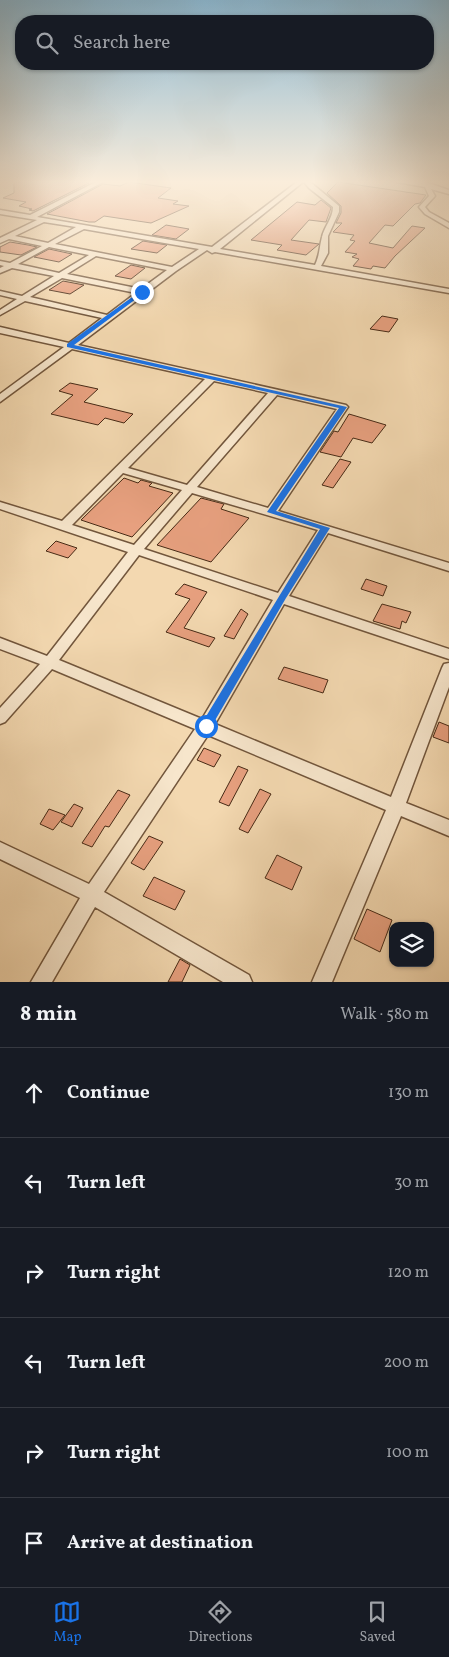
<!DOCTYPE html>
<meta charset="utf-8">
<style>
body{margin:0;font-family:Vollkorn,serif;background:#20242c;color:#f1f3f6}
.controls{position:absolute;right:15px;bottom:15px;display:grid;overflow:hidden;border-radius:10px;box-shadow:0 1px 4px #0004}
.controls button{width:45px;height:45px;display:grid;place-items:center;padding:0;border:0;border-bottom:1px solid #363941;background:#171b24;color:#f1f3f6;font:25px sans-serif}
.stop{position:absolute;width:15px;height:15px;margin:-11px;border:4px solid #1a73e8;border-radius:50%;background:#fff}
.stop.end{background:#1a73e8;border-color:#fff;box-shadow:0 1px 5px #0008}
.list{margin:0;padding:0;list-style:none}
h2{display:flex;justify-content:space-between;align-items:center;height:65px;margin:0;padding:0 20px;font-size:21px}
h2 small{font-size:16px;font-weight:400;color:#9ea1a6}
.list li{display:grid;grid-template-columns:32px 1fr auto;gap:15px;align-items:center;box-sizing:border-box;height:90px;padding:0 20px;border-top:1px solid #363941}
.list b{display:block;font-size:19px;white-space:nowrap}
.list em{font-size:16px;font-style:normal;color:#9ea1a6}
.icon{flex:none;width:28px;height:28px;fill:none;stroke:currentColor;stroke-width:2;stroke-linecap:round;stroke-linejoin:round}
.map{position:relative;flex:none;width:449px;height:982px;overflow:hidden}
.search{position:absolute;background:#171b24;box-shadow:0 1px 4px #0004;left:15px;right:15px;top:15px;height:55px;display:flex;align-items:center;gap:12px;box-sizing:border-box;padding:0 18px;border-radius:20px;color:#9ea1a6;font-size:19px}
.sheet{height:605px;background:#171b24}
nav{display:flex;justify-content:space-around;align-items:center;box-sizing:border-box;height:70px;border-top:1px solid #363941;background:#171b24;font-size:14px;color:#9ea1a6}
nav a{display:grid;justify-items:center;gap:2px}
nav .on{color:#1a73e8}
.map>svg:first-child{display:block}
.building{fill:#e7a07f;stroke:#472a15}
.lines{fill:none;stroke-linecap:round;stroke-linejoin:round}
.minor-casing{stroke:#72563c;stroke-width:3}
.minor{fill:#f7e6cc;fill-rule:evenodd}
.route{fill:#1a73e8}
</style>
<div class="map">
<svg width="449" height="982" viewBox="0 0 449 982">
<rect width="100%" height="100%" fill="#f3d8b0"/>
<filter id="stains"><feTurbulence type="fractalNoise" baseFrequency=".004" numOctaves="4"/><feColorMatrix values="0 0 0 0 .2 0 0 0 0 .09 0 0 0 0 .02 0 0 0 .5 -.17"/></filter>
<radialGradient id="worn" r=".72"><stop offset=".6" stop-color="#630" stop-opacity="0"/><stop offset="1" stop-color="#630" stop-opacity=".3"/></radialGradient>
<g class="building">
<path d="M14,182H91L33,211L29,210L32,209L19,206L26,202L3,198L14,193Z"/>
<path d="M129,182L171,188L158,198L178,201L173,204L189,206L151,223L104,216L95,222H89L47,214L103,184L120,186Z"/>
<path d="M338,182L426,195L420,203L415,204L393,226L385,225L369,243L393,248L412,226L425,228L395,256L385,268L373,266L371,269L353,266L359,259L352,257L357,254L345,252L355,241L350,240L354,235L333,232L342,223H336L341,213V206L327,193Z"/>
<path d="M321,200L331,208L326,222L309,220L291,240L319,244L306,255L277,250L282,245L251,240L297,202L315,205Z"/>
<path d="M166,225L189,229L176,239L152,235Z"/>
<path d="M143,241L167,245L157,253L131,249Z"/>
<path d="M10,242L28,245L37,247L21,255L0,252V247Z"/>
<path d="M49,249L72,254L59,262L34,257Z"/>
<path d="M131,265L145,268L131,279L115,276Z"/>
<path d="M63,281L84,285L70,294L49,290Z"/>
<path d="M382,316L398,319L389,332L370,329Z"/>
<path d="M70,383L98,389L84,402L133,414L124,423L105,418L98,425L51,414L73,395L59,391Z"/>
<path d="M349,414L386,425L372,443L353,438L341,457L320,452L334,431L338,432Z"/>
<path d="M340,459L351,462L333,488L322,485Z"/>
<path d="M124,478L138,483L141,480L152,483L149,486L173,493L132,537L81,520Z"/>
<path d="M201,498L224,504L221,509L249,518L211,562L157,545Z"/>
<path d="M56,541L77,548L68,558L46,551Z"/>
<path d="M366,579L387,586L383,596L361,589Z"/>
<path d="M184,584L207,592L184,628L215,638L209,647L166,632L190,599L175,594Z"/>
<path d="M382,604L411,612L406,623L402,621L400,629L373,621Z"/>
<path d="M241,609L248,614L234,639L224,636Z"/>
<path d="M284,667L328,680L323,693L278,679Z"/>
<path d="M439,722L449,726V743L433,737Z"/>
<path d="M204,748L221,755L214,767L197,760Z"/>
<path d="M238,766L248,770L229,806L219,802Z"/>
<path d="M260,789L271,794L248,833L239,829Z"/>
<path d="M118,790L130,795L109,827L105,826L92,847L82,843Z"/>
<path d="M74,804L83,808L72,827L61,822Z"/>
<path d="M49,809L65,815L53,830L40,824Z"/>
<path d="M149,836L163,842L144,870L131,863Z"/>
<path d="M277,855L302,867L292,890L265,878Z"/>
<path d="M154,877L185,891L175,910L143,896Z"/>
<path d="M367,909L392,920L380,952L354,939Z"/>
<path d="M180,959L190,965L182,982H168Z"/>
</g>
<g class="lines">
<defs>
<g id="minor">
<path d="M96,182H103L37,217L212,247L297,182H303L220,249L315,265C320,254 319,249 322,237C324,227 333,218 333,207L309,188L304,182H310L339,206V212L328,236V253L321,266L449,289V293L215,252L212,253L207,250L176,271L78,345L346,405L348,407L278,511L449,563V571L328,533L289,596L449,649V659L284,604L215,724L391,797L442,668L444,664L449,663V687L406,803L449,820V836L401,816L332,982H312L386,810L208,735L104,892L249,975L252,982H223L95,907L52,982H31L80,898L0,859V842L89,884L195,729L52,669L5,722L0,724V708L40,664L0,649V638L47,656L128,552L0,509V502L62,521L205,379L72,349L0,402V394L64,347L0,333V327L69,343L102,318L25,301L0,315V310L17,299L0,295V291L22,296L54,276L12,268L0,273V268L4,266L0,265V261L10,263L42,246L9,239L0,243V238L37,220L0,214V210L30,215ZM44,222L76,227L48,243L15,236ZM84,229L199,249L172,267L55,244ZM49,247L89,255L59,273L18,264ZM96,256L167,270L141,289L67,274ZM62,278L136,293L107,315L30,297ZM214,381L268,393L187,485L128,468ZM277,395L337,409L268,508L197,487ZM123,473L182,490L134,545L72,525ZM192,493L318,530L278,593L144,549ZM139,555L273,600L202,719L59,660Z"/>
<path d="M397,182H425L449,190V194L431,189L435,196L425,207L429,212L449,223V228L425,214L419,207L429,196L425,187Z"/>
</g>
</defs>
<use href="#minor" class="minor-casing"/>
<use href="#minor" class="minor"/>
</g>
<linearGradient id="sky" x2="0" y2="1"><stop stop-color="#89b6d0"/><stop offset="0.57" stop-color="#faeddb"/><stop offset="1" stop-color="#faeddb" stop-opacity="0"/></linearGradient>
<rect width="449" height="319" fill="url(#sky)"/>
<path class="route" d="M142,290L144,293L74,345L347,407L276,511L330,528L286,598L210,729H202L201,726L202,723L320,529L267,512L339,408L67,347V344Z"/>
<rect width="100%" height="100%" filter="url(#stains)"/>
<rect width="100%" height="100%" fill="url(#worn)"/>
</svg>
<div class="controls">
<button><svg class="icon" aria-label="layers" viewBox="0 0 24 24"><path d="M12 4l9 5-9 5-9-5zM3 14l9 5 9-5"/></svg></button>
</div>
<div class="stop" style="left:206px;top:726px"></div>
<div class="stop end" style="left:142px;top:292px"></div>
<div class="search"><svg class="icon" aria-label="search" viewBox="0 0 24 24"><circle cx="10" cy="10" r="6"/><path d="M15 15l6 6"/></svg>Search here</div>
</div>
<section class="sheet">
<h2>8 min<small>Walk · 580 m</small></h2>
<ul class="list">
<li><svg class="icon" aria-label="ahead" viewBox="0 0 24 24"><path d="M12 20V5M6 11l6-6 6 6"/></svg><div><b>Continue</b></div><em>130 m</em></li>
<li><svg class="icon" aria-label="left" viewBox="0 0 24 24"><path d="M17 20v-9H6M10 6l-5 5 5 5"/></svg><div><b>Turn left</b></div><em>30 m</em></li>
<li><svg class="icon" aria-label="right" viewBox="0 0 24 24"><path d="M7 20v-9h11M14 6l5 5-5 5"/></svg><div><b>Turn right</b></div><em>120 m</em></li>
<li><svg class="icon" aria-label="left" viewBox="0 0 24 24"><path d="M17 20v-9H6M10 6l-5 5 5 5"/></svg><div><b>Turn left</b></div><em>200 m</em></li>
<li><svg class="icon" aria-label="right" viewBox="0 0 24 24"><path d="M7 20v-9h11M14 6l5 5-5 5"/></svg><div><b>Turn right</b></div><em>100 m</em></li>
<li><svg class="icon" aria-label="arrive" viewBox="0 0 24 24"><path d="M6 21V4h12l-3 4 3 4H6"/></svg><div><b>Arrive at destination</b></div></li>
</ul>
</section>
<nav>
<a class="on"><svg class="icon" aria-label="map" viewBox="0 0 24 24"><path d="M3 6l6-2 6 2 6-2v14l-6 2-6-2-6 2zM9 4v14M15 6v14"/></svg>Map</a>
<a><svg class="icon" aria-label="directions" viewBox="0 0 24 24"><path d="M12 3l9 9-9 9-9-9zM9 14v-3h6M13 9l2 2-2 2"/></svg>Directions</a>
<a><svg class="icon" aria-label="saved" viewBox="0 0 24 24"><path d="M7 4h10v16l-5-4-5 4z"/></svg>Saved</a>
</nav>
